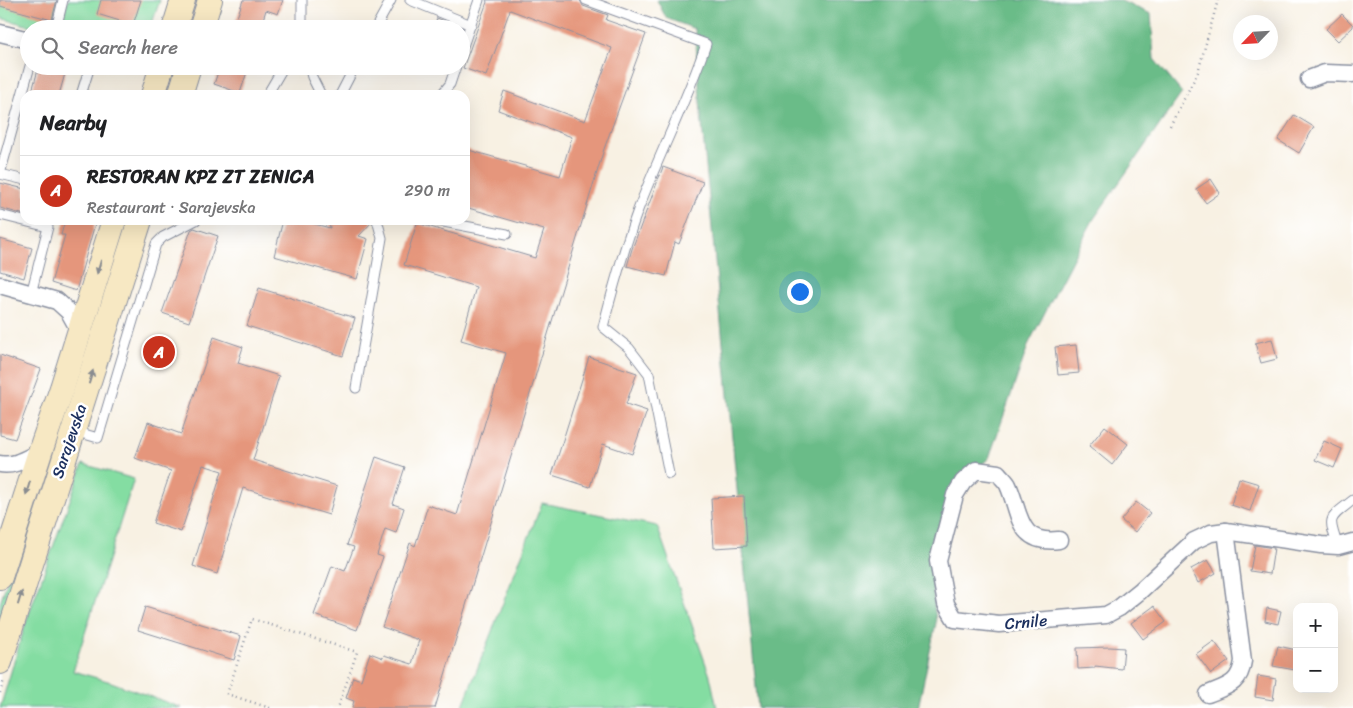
<!DOCTYPE html>
<meta charset="utf-8">
<style>
body{margin:0;font-family:Sriracha,sans-serif;background:#f2f2f2;color:#202124}
.controls{position:absolute;right:15px;bottom:15px;display:grid;overflow:hidden;border-radius:10px;box-shadow:0 5px 20px #0002}
.controls button{width:45px;height:45px;display:grid;place-items:center;padding:0;border:0;border-bottom:1px solid #e0e0e0;background:#fff;color:#202124;font:25px sans-serif}
.compass{position:absolute;left:1233px;top:15px;width:45px;height:45px;border-radius:50%;background:#fff;box-shadow:0 5px 20px #0002;rotate:245deg}
.you{position:absolute;left:799px;top:291px;width:18px;height:18px;margin:-12px;border:4px solid #fff;border-radius:50%;background:#1a73e8;box-shadow:0 0 0 8px #1a73e833}
.badge{display:grid;place-items:center;width:32px;height:32px;border-radius:50%;background:#c8321e;color:#fff;font-size:16px;font-weight:700}
.pin{position:absolute;translate:-50% -50%;border:2px solid #fff;box-shadow:0 1px 5px #0006}
.list{margin:0;padding:0;list-style:none}
h2{display:flex;justify-content:space-between;align-items:center;height:65px;margin:0;padding:0 20px;font-size:21px}
h2 small{font-size:16px;font-weight:400;color:#757577}
.list li{display:grid;grid-template-columns:32px 1fr auto;gap:15px;align-items:center;box-sizing:border-box;height:70px;padding:0 20px;border-top:1px solid #e0e0e0}
.list b{display:block;font-size:19px;white-space:nowrap}
.list p{margin:0;font-size:16px;white-space:nowrap;color:#757577}
.list em{font-size:16px;font-style:normal;color:#757577}
.icon{flex:none;width:28px;height:28px;fill:none;stroke:currentColor;stroke-width:2;stroke-linecap:round;stroke-linejoin:round}
.map{position:relative;flex:none;width:1353px;height:708px;overflow:hidden}
.search{position:absolute;background:#fff;box-shadow:0 5px 20px #0002;left:20px;top:20px;width:450px;height:55px;display:flex;align-items:center;gap:12px;box-sizing:border-box;padding:0 18px;border-radius:28px;color:#757577;font-size:19px}
.panel{position:absolute;background:#fff;box-shadow:0 5px 20px #0002;left:20px;top:90px;width:450px;height:135px;border-radius:15px}
.map>svg:first-child{display:block}
.green{fill:#84dda2;stroke:#508680}
.forest{fill:#6bbc88;stroke:#437673}
.building{fill:#e5967c}
.lines{fill:none;stroke-linecap:round;stroke-linejoin:round}
.service-casing{stroke:#8a90a0;stroke-width:11}
.minor-casing{stroke:#8a90a0;stroke-width:19}
.secondary-casing{stroke:#8a90a0;stroke-width:26}
.path{stroke:#8a90a0;stroke-width:2.5;stroke-dasharray:1 4;stroke-linecap:butt}
.service{stroke:#fff;stroke-width:9}
.minor{stroke:#fff;stroke-width:16}
.secondary{stroke:#f7e8c3;stroke-width:24}
.oneway{fill:#898c90}
.labels{text-anchor:middle;dominant-baseline:central;stroke-width:5;stroke-linejoin:round;paint-order:stroke}
.street-label{font-size:16px;fill:#1b2f5e;stroke:#fff}
</style>
<div class="map">
<svg width="1353" height="708" viewBox="0 0 1353 708">
<rect width="100%" height="100%" fill="#fff"/>
<filter id="ink" filterUnits="userSpaceOnUse"><feTurbulence type="fractalNoise" baseFrequency=".02" numOctaves="2"/><feDisplacementMap in="SourceGraphic" scale="10" xChannelSelector="R" yChannelSelector="G"/><feConvolveMatrix kernelMatrix="1 2 1 2 8 2 1 2 1" color-interpolation-filters="sRGB"/></filter>
<filter id="wash" filterUnits="userSpaceOnUse"><feTurbulence type="fractalNoise" baseFrequency=".0096" numOctaves="4" result="noise"/><feDisplacementMap in="SourceGraphic" scale="20" xChannelSelector="R" yChannelSelector="G"/><feGaussianBlur stdDeviation="1.12" result="paint"/><feColorMatrix in="noise" values="0 0 0 0 0 0 0 0 0 0 0 0 0 0 0 0 0 1.4 0 .05"/><feComposite in="paint" operator="in"/></filter>
<g filter="url(#wash)">
<rect width="100%" height="100%" fill="#f8f1e3"/>
<g class="green">
<path d="M0,0H59L50,29H42L0,18Z"/>
<path d="M68,0H160L150,29H60Z"/>
<path d="M53,454L56,460L0,631V604L37,483L47,459Z"/>
<path d="M83,464L134,479L73,671L111,682L182,708H0L27,619Z"/>
<path d="M542,503L657,526L710,676L717,708H462Z"/>
</g>
<path class="forest" d="M657,0H1119L1151,14L1154,59L1182,93L1093,220L1029,343L989,458L962,482L929,549L936,623L918,708H758L701,114L695,29L666,18Z"/>
<g id="blocks">
<g class="building">
<path d="M0,0H57L52,20L0,6Z"/>
<path d="M101,0H141L133,25L97,14Z"/>
<path d="M243,0H283L278,14L266,10L260,29H233Z"/>
<path d="M486,0H580L583,6L608,15L606,20L646,34L604,149L435,708H352L354,701L346,698L353,677L361,680L370,653L383,658L384,655L412,664L419,640L382,627L410,543L415,546L428,505L457,515L506,353L461,340L476,287L404,265L417,223L535,258L544,230L465,207V149L560,176L572,137L498,110L504,91L585,121L612,48L510,10L486,76L463,68L487,2Z"/>
<path d="M1342,14L1353,25V27L1338,41L1326,29Z"/>
<path d="M437,18L463,28L462,29H434Z"/>
<path d="M39,66H54L66,70L59,95H31Z"/>
<path d="M220,66H249L240,93L214,84Z"/>
<path d="M1294,115L1314,127L1299,153L1278,140Z"/>
<path d="M663,167L703,182L679,244L675,242L666,276L627,266L632,249Z"/>
<path d="M1211,179L1220,193L1206,203L1196,189Z"/>
<path d="M0,183L25,189V215L0,208Z"/>
<path d="M65,220H96L76,291L51,283L65,235H61Z"/>
<path d="M283,220H299L330,228L329,220H371V223L359,236L368,239L357,279L274,256Z"/>
<path d="M194,228L218,236L189,322L162,313L191,230Z"/>
<path d="M0,239L32,248L24,278L0,271Z"/>
<path d="M259,288L355,318L343,356L247,326Z"/>
<path d="M214,337L243,347L238,363L279,376L253,460L337,486L329,515L243,488L217,574L193,566L222,471L203,465L181,532L153,523L171,471L135,458L148,422L181,434Z"/>
<path d="M1272,339L1277,359L1261,363L1255,343Z"/>
<path d="M1076,345L1079,373L1058,375L1055,347Z"/>
<path d="M0,355L41,369L15,439L0,435Z"/>
<path d="M589,357L637,373L626,404L647,411L632,454L603,444L590,487L552,475Z"/>
<path d="M1105,426L1128,444L1112,465L1089,446Z"/>
<path d="M1324,441L1342,449L1334,468L1315,460Z"/>
<path d="M376,457L405,467L393,504L404,508L396,533L385,529L377,555L383,557L357,630L314,615L332,566L345,571L354,547L347,545Z"/>
<path d="M1239,478L1259,484L1250,511L1231,505Z"/>
<path d="M744,496L747,546L714,548L711,498Z"/>
<path d="M1136,502L1150,513L1135,532L1121,520Z"/>
<path d="M1255,545L1274,548L1270,574L1250,571Z"/>
<path d="M1208,560L1216,573L1198,583L1191,569Z"/>
<path d="M1154,606L1166,622L1143,639L1131,623Z"/>
<path d="M145,607L241,636L234,660L138,630Z"/>
<path d="M1267,608L1281,611L1278,624L1265,621Z"/>
<path d="M1214,641L1229,661L1211,674L1196,654Z"/>
<path d="M1278,646L1297,650L1295,670L1273,666Z"/>
<path d="M1110,647L1124,648L1122,669L1095,666V668L1078,669L1077,648Z"/>
<path d="M1258,676L1276,679L1273,700L1255,697Z"/>
</g>
</g>
</g>
<g filter="url(#ink)">
<use href="#blocks" fill-opacity="0" stroke="#8a90a0" stroke-width="1"/>
<g class="lines">
<defs>
<g id="service">
<path d="M410,0L471,25"/>
<path d="M586,0L706,44C687,101 659,154 638,210C624,248 613,288 603,327L629,348L649,374L669,474"/>
<path d="M56,29L63,0"/>
<path d="M302,29V0"/>
<path d="M375,29L391,0"/>
<path d="M461,52L479,0"/>
<path d="M309,66L312,77L321,95"/>
<path d="M81,95L90,66"/>
<path d="M267,95L284,66"/>
<path d="M340,95L355,66"/>
<path d="M441,95L450,84L456,66"/>
<path d="M0,174L30,66"/>
<path d="M0,174L25,180"/>
<path d="M0,215L48,227L31,294"/>
<path d="M433,220L507,234"/>
<path d="M356,388L382,238L377,220"/>
<path d="M74,431L98,438L156,244L163,237L196,220"/>
<path d="M1338,546C1327,516 1329,519 1353,500"/>
</g>
<g id="minor">
<path d="M0,33L29,40"/>
<path d="M1309,79L1325,73L1353,74"/>
<path d="M0,285L57,301L69,312L79,330"/>
<path d="M0,464C14,467 27,458 40,452"/>
<path d="M1059,540C1017,545 1021,514 1008,485C1006,481 1001,477 998,473L976,470L963,482L955,495L938,561L946,604L955,619L999,624L1106,615L1119,608L1140,591L1194,541L1211,533L1226,531L1321,545L1338,546L1353,542"/>
<path d="M1208,694C1227,686 1240,684 1243,661L1226,531"/>
</g>
<g id="secondary">
<path d="M174,29L183,0"/>
<path d="M201,29L210,0"/>
<path d="M153,95L162,66"/>
<path d="M180,95L189,66"/>
<path d="M0,577L40,452L62,388L114,220"/>
<path d="M0,662C46,514 94,367 140,220"/>
</g>
</defs>
<use href="#service" class="service-casing"/>
<use href="#minor" class="minor-casing"/>
<use href="#secondary" class="secondary-casing"/>
<g class="path">
<path d="M113,66L134,70L135,66"/>
<path d="M1170,126L1198,72L1218,0"/>
<path d="M0,693L4,680"/>
<path d="M270,708L227,694L252,619L357,652L338,708"/>
</g>
<use href="#service" class="service"/>
<use href="#minor" class="minor"/>
<use href="#secondary" class="secondary"/>
</g>
<defs><path id="oneway-solid" d="M-6-.8H1V-3.2L6.5 0L1 3.2V.8H-6Z" transform="scale(1.25)"/></defs>
<g class="oneway">
<use href="#oneway-solid" transform="translate(99 267) rotate(107)"/>
<use href="#oneway-solid" transform="translate(91 377) rotate(-73)"/>
<use href="#oneway-solid" transform="translate(28 488) rotate(107)"/>
<use href="#oneway-solid" transform="translate(20 598) rotate(-73)"/>
</g>
</g>
<g class="labels">
<g class="street-label">
<text transform="translate(69 441) rotate(-71)">Sarajevska</text>
<text transform="translate(1026 622) rotate(-5)">Crnile</text>
</g>
</g>
</svg>
<div class="controls">
<button>+</button>
<button>−</button>
</div>
<svg class="compass" viewBox="-18 -18 36 36"><path d="M0-13l5 13h-10z" fill="#e53935"/><path d="M0 13l5-13h-10z" fill="#757577"/></svg>
<div class="you"></div>
<div class="pin badge" style="left:159px;top:352px">A</div>
<div class="search"><svg class="icon" aria-label="search" viewBox="0 0 24 24"><circle cx="10" cy="10" r="6"/><path d="M15 15l6 6"/></svg>Search here</div>
<section class="panel">
<h2>Nearby<small></small></h2>
<ul class="list">
<li><span class="badge">A</span><div><b>RESTORAN KPZ ZT ZENICA</b><p>Restaurant · Sarajevska</p></div><em>290 m</em></li>
</ul>
</section>
</div>
